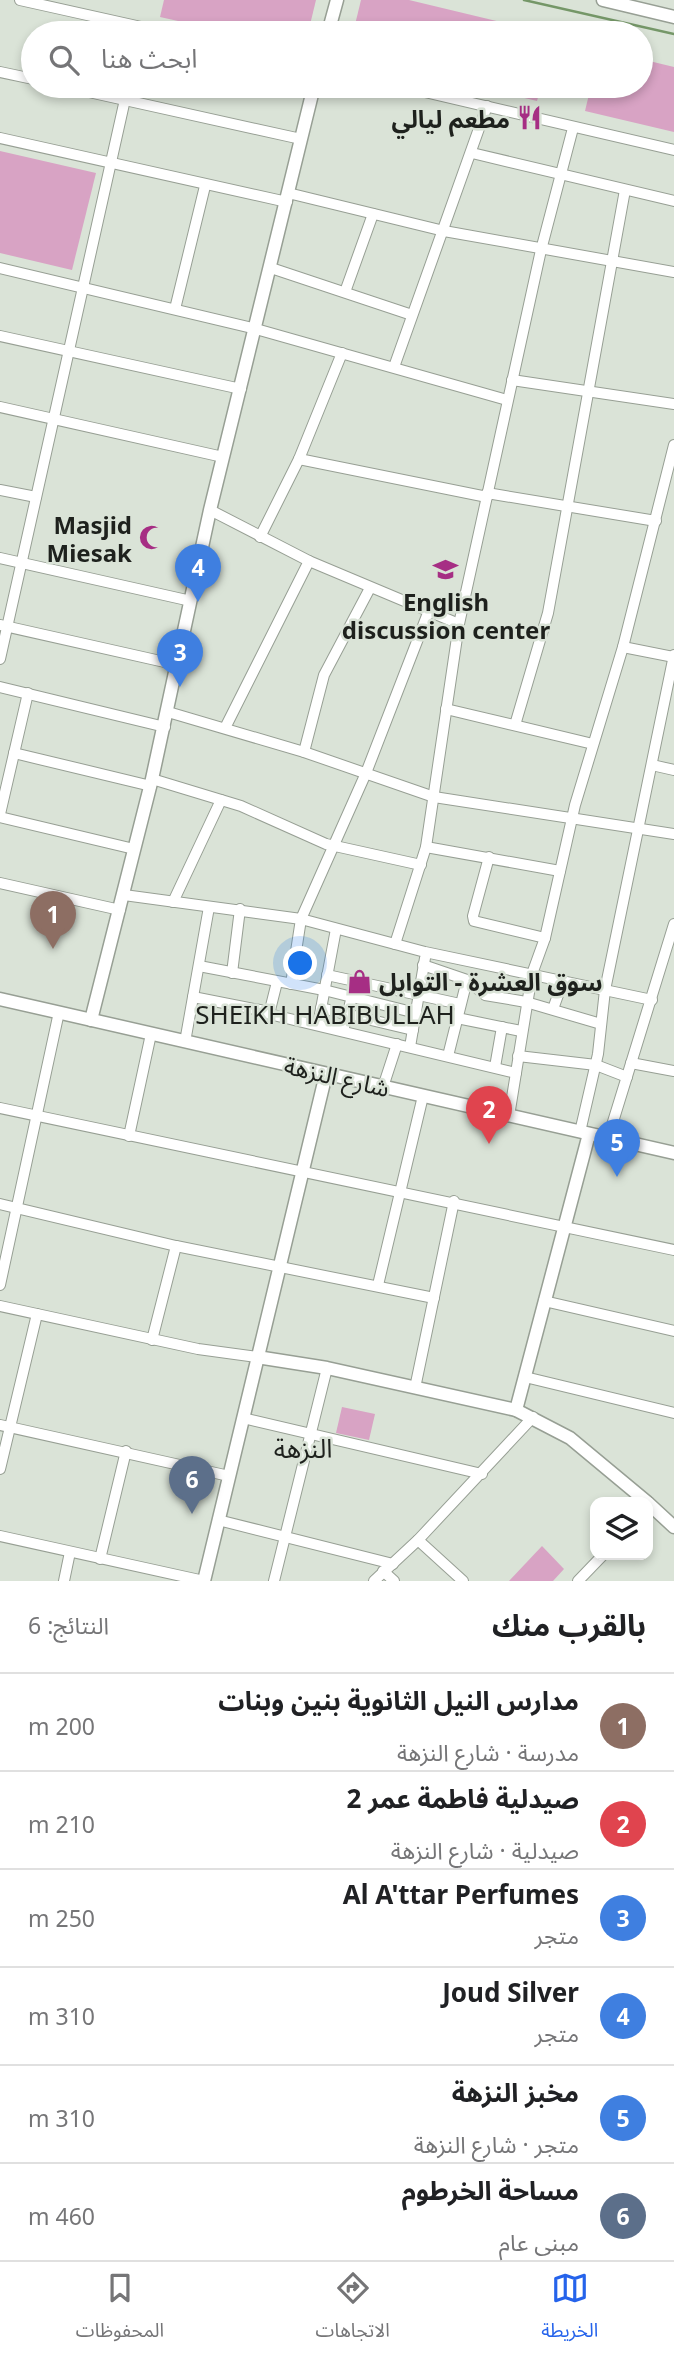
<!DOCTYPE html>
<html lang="ar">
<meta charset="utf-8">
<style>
body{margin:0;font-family:"Noto Sans","Noto Sans Arabic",sans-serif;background:#f6f6f6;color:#202124;direction:rtl}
.controls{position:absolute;right:21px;bottom:21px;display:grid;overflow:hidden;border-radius:14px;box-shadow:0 4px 10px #0003}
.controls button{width:63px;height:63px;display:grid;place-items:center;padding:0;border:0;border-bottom:2px solid #e0e0e0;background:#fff;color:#202124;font:35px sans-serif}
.you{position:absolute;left:301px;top:964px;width:24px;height:24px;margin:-18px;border:5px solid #fff;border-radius:50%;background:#1a73e8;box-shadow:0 0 0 10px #1a73e833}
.badge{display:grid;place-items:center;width:46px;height:46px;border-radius:50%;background:#2563eb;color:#fff;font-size:23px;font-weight:700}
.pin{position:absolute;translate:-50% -58px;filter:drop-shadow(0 2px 4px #0008)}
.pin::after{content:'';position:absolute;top:37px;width:24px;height:21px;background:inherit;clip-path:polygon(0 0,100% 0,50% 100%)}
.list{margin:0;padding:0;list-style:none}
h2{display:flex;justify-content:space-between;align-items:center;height:91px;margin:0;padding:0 28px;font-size:30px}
h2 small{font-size:23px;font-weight:400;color:#757577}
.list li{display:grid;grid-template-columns:46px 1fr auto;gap:21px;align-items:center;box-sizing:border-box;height:98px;padding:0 28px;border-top:2px solid #e0e0e0}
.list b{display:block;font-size:26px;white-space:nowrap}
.list p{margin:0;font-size:23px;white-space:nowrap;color:#757577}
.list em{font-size:23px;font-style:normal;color:#757577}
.icon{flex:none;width:38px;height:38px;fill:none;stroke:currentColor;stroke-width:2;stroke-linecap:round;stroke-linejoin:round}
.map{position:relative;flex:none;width:674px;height:1581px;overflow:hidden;direction:ltr}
.search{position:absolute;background:#fff;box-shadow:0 4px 10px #0003;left:21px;right:21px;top:21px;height:77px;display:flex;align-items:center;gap:18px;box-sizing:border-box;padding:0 24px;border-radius:38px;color:#757577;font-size:26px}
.sheet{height:679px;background:#fff}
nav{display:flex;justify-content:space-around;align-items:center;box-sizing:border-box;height:98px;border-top:2px solid #e0e0e0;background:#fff;font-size:19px;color:#757577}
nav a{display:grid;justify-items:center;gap:4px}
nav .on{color:#2563eb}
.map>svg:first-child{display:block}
.green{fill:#d8a3c4}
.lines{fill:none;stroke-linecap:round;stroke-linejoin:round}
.stream{stroke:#759768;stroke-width:2.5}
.minor-casing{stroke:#979f94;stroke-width:12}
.tertiary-casing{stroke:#979f94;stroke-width:15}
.minor{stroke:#fff;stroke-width:10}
.tertiary{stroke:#fff;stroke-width:12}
.labels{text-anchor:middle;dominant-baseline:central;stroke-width:5;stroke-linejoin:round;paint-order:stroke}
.poi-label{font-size:24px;font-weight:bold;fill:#1e211d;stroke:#dae3d7;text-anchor:end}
.street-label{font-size:24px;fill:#1e211d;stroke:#dae3d7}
.neighbourhood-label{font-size:26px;fill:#1e211d;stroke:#dae3d7}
</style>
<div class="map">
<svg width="674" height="1581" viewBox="0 0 674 1581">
<rect width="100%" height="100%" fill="#dae3d7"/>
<g class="green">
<path d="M164,0H316L308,33H232L160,17Z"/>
<path d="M361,0H409L546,33H353Z"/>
<path d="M641,59L674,67V132L585,111L591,86H641Z"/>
<path d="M474,86H541L537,101Z"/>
<path d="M0,151L96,173L72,270L0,253Z"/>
<path d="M342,1407L375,1414L369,1440L336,1433Z"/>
<path d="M542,1546L564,1569L553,1581H509Z"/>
</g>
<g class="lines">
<path class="stream" d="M524,0L674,34"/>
<defs>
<g id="minor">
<path d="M20,0L168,33"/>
<path d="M0,72L33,79"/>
<path d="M62,86L301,139"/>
<path d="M399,86L674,150"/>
<path d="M0,138L287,202"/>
<path d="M472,153L674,201"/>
<path d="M288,193L444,231L674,272"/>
<path d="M0,268L256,329L507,400"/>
<path d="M271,268L412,315"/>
<path d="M345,292L373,214"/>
<path d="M175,309L205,186"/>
<path d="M0,336L241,389"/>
<path d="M394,367L487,106"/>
<path d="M512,380L674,404"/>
<path d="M0,407L223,457"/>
<path d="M299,459L487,497"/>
<path d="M0,490L36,497"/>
<path d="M487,493L656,521"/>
<path d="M210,510L309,561L459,624"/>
<path d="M260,537L299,459L342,353"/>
<path d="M0,558L191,601"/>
<path d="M0,625L178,665"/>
<path d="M623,647L674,657"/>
<path d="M0,659L128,86"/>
<path d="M0,687L165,727"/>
<path d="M446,709L593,744"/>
<path d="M168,712L304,752L434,797L674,834"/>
<path d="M515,725L548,613L625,190"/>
<path d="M225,728L309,561"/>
<path d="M304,752L324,675L370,588"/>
<path d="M14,753L151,786"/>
<path d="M652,765L674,770"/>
<path d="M152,779L241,806L326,844L421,865"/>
<path d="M0,814L28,693"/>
<path d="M0,817L134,849"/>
<path d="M426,847L560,871"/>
<path d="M489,857L473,916L474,921L545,938"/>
<path d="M0,883L120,910"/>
<path d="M124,895L301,919L425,952L652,1000"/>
<path d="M173,902L221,800"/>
<path d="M395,944L426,847L459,624L541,250L573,128"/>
<path d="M423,965L467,980L485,995L526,1002L601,1024"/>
<path d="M199,966L324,990L416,1013"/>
<path d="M232,973L240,909"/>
<path d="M327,975L460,1004"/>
<path d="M277,982L269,1014L516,1073"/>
<path d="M291,984L301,919L366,773L428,613"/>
<path d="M193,997L270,1012"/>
<path d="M321,1008L413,1030"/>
<path d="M553,1009L563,981"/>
<path d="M457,1018L521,1031"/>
<path d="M318,1025L336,929"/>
<path d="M343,1031L356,981"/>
<path d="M185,1042L209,907"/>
<path d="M410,1047L425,958"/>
<path d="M448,1056L467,980"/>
<path d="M518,1056L596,1065L627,1077"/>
<path d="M631,1063L674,1071"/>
<path d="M495,1067L502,1027"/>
<path d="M383,1087L397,1044"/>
<path d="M0,1108L674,1250"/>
<path d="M509,1116L532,974L545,938L575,805L623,647L674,445"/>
<path d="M580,1132L598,1054L605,990L674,655"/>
<path d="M129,1136L151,1034"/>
<path d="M608,1138L674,924"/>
<path d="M0,1204L176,1246L434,1298"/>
<path d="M0,1285L59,1012"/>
<path d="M378,1285L423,1096"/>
<path d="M544,1301L674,1331"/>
<path d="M0,1306L198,1349L257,1357"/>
<path d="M152,1340L176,1246"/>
<path d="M525,1377L674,1413"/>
<path d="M415,1388L454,1201"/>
<path d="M243,1418L482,1474"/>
<path d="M0,1425L229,1476"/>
<path d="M0,1469L37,1314"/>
<path d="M218,1520L393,1564"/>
<path d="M0,1536L204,1581"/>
<path d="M418,1540L463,1581"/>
<path d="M100,1559L126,1451"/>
<path d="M383,1571L394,1581"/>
<path d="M64,1581L70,1552"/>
<path d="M274,1581L327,1368"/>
<path d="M374,1581L418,1540L533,1417"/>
<path d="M578,1581L603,1555"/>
</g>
<g id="tertiary">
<path d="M603,0L674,17"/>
<path d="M328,33L337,0"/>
<path d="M0,999L674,1153"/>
<path d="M91,1020L152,779L210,510L314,86"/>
<path d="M257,1357L327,1368L516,1410L570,1438L647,1502"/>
<path d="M516,1410L589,1134"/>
<path d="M648,1503L674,1527"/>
<path d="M204,1581L326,1074"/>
</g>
</defs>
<use href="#minor" class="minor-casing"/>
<use href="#tertiary" class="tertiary-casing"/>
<use href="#minor" class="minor"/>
<use href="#tertiary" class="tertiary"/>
</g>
<defs>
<symbol id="restaurant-bare" viewBox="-9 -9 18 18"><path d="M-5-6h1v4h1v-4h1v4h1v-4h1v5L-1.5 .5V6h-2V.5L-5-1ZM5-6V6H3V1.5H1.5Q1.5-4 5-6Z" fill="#a62e84" stroke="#dae3d7" stroke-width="2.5" paint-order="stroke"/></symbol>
<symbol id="mosque-bare" viewBox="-9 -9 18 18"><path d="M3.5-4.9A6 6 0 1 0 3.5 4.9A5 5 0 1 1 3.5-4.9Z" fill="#a62e84" stroke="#dae3d7" stroke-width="2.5" paint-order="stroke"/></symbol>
<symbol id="school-bare" viewBox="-9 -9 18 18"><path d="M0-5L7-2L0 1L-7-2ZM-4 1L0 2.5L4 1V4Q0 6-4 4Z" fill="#a62e84" stroke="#dae3d7" stroke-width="2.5" paint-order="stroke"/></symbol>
<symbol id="shop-bare" viewBox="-9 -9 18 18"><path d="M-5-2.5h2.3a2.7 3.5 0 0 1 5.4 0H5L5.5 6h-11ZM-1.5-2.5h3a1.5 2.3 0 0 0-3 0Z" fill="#a62e84" stroke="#dae3d7" stroke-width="2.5" paint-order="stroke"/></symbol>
</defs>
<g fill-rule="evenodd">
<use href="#restaurant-bare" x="512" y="100" width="35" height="35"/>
<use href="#mosque-bare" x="134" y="520" width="35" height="35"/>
<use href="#school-bare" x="428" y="552" width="35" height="35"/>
<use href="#shop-bare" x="342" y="964" width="35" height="35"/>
</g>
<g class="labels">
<g class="poi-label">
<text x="510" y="118">مطعم ليالي</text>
<text x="132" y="524">Masjid<tspan x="132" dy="28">Miesak</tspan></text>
<text x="446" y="601" text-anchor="middle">English<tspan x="446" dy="28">discussion center</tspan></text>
<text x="379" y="981" text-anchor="start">سوق العشرة - التوابل</text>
</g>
<g class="street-label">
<text transform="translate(337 1076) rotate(13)">شارع النزهة</text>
</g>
<g class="neighbourhood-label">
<text x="325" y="1014">SHEIKH HABIBULLAH</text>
<text x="303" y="1448">النزهة</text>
</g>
</g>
</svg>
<div class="controls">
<button><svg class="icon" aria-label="layers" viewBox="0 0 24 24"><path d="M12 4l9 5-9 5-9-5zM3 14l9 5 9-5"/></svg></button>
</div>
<div class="you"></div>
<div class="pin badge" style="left:53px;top:949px;background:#8d6e63">1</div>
<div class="pin badge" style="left:489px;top:1144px;background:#e0444e">2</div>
<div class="pin badge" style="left:180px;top:687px;background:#3f7fe0">3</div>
<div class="pin badge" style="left:198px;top:602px;background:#3f7fe0">4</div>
<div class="pin badge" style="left:617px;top:1177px;background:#3f7fe0">5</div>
<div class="pin badge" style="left:192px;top:1514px;background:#5c6f8a">6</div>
<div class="search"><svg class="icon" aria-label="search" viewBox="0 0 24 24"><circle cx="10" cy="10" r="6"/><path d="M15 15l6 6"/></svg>ابحث هنا</div>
</div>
<section class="sheet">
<h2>بالقرب منك<small>النتائج: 6</small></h2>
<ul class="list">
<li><span class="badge" style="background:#8d6e63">1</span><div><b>مدارس النيل الثانوية بنين وبنات</b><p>مدرسة · شارع النزهة</p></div><em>200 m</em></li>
<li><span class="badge" style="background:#e0444e">2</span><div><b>صيدلية فاطمة عمر 2</b><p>صيدلية · شارع النزهة</p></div><em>210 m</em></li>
<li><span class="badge" style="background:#3f7fe0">3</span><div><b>Al A'ttar Perfumes</b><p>متجر</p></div><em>250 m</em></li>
<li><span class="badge" style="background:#3f7fe0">4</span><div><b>Joud Silver</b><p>متجر</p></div><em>310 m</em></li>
<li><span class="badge" style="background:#3f7fe0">5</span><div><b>مخبز النزهة</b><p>متجر · شارع النزهة</p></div><em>310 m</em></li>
<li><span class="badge" style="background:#5c6f8a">6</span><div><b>مساحة الخرطوم</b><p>مبنى عام</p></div><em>460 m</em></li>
</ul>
</section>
<nav>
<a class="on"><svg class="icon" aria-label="map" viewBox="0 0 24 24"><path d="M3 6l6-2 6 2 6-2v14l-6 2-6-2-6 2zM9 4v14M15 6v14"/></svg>الخريطة</a>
<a><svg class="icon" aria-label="directions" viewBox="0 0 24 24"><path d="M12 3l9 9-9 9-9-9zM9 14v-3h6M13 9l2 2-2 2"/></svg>الاتجاهات</a>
<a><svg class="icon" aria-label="saved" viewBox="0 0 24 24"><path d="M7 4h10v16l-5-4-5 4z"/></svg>المحفوظات</a>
</nav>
